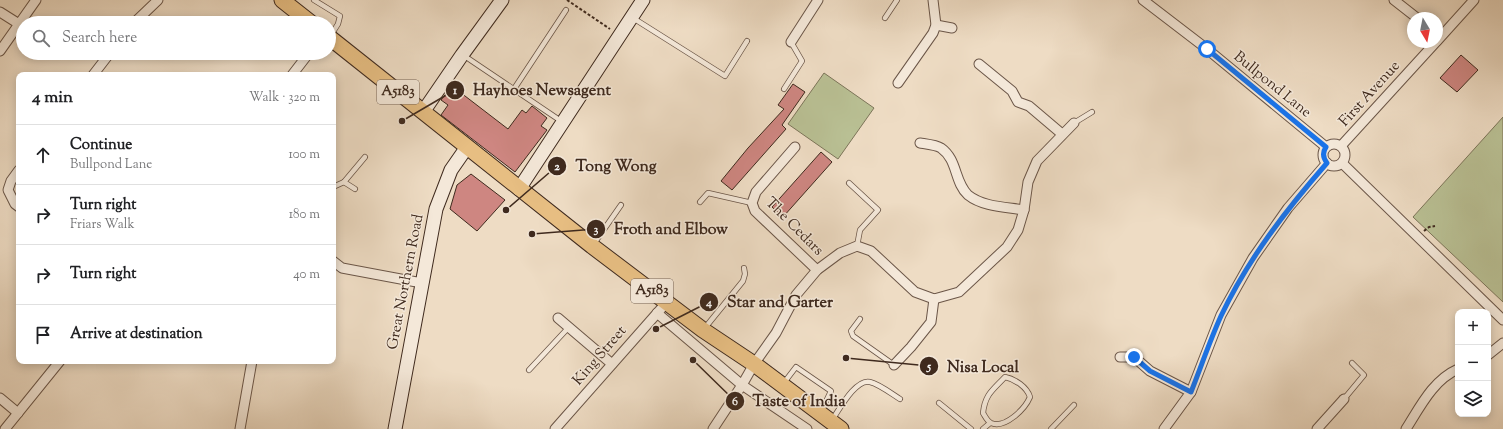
<!DOCTYPE html>
<meta charset="utf-8">
<style>
body{margin:0;font-family:"Sorts Mill Goudy",serif;background:#f6f6f6;color:#202124}
.controls{position:absolute;right:12px;bottom:12px;display:grid;overflow:hidden;border-radius:8px;box-shadow:0 2px 10px #0003}
.controls button{width:36px;height:36px;display:grid;place-items:center;padding:0;border:0;border-bottom:1px solid #e0e0e0;background:#fff;color:#202124;font:20px sans-serif}
.compass{position:absolute;left:1407px;top:12px;width:36px;height:36px;border-radius:50%;background:#fff;box-shadow:0 2px 10px #0003;rotate:170deg}
.stop{position:absolute;width:12px;height:12px;margin:-9px;border:3px solid #1a73e8;border-radius:50%;background:#fff}
.stop.end{background:#1a73e8;border-color:#fff;box-shadow:0 1px 4px #0008}
.list{margin:0;padding:0;list-style:none}
h2{display:flex;justify-content:space-between;align-items:center;height:52px;margin:0;padding:0 16px;font-size:17px}
h2 small{font-size:13px;font-weight:400;color:#757577}
.list li{display:grid;grid-template-columns:26px 1fr auto;gap:12px;align-items:center;box-sizing:border-box;height:60px;padding:0 16px;border-top:1px solid #e0e0e0}
.list b{display:block;font-size:15px;white-space:nowrap}
.list p{margin:0;font-size:13px;white-space:nowrap;color:#757577}
.list em{font-size:13px;font-style:normal;color:#757577}
.icon{flex:none;width:22px;height:22px;fill:none;stroke:currentColor;stroke-width:2;stroke-linecap:round;stroke-linejoin:round}
.map{position:relative;flex:none;width:1503px;height:429px;overflow:hidden}
.search{position:absolute;background:#fff;box-shadow:0 2px 10px #0003;left:16px;top:16px;width:320px;height:44px;display:flex;align-items:center;gap:10px;box-sizing:border-box;padding:0 14px;border-radius:22px;color:#757577;font-size:15px}
.panel{position:absolute;background:#fff;box-shadow:0 2px 10px #0003;left:16px;top:72px;width:320px;height:292px;border-radius:8px}
.map>svg:first-child{display:block}
.green{fill:#b9c094;stroke:#7c7559}
.building{fill:#ce8681;stroke:#3f2a1e}
.lines{fill:none;stroke-linecap:round;stroke-linejoin:round}
.lane-casing{stroke:#6b5648;stroke-width:6}
.street-casing{stroke:#6b5648;stroke-width:11}
.secondary-casing{stroke:#3f2a1e;stroke-width:15}
.primary-casing{stroke:#3f2a1e;stroke-width:17}
.path{stroke:#3f2a1e;stroke-width:2;stroke-dasharray:3 2;stroke-linecap:butt}
.lane{stroke:#f4e8d9;stroke-width:4.5}
.street{stroke:#f4e8d9;stroke-width:9}
.secondary{stroke:#f4e8d9;stroke-width:13}
.primary{stroke:#e7be82;stroke-width:15}
.route{stroke:#1a73e8;stroke-width:5}
.labels{text-anchor:middle;dominant-baseline:central;stroke-width:3;stroke-linejoin:round;paint-order:stroke}
.shield{fill:#f4e8d9;stroke:#756356;stroke-width:1}
.shield-label{font-size:14px;font-weight:bold;fill:#3f2a1e}
.street-label{font-size:15px;fill:#3f2a1e;stroke:#f4e8d9}
.leader{fill:none;stroke:#3f2a1e;stroke-width:1.5}
.callout-dot{fill:#3f2a1e;stroke:#f4e8d9;stroke-width:1.5}
.mark-label{font-size:12px;text-anchor:middle;font-weight:bold;fill:#fff}
.callout-label{font-size:16px;text-anchor:middle;font-weight:bold;fill:#3f2a1e;stroke:#f4e8d9;stroke-width:3;stroke-linejoin:round;paint-order:stroke}
</style>
<div class="map">
<svg width="1503" height="429" viewBox="0 0 1503 429">
<rect width="100%" height="100%" fill="#eedcc4"/>
<filter id="stains"><feTurbulence type="fractalNoise" baseFrequency=".005" numOctaves="4"/><feColorMatrix values="0 0 0 0 .2 0 0 0 0 .09 0 0 0 0 .02 0 0 0 .5 -.17"/></filter>
<radialGradient id="worn" r=".72"><stop offset=".6" stop-color="#630" stop-opacity="0"/><stop offset="1" stop-color="#630" stop-opacity=".3"/></radialGradient>
<g class="green">
<path d="M824,73L874,108L838,159L788,124Z"/>
<path d="M1503,117V302L1413,217Z"/>
</g>
<g class="building">
<path d="M1461,55L1478,70L1457,92L1440,78Z"/>
<path d="M793,84L805,92L782,125L786,129L732,190L721,181L748,148L784,109L778,105Z"/>
<path d="M452,86L508,129L522,110L526,113L532,106L547,118L541,126L547,130L515,172L441,115L448,105L441,100Z"/>
<path d="M821,152L832,162L783,217L772,207Z"/>
<path d="M471,174L505,200L477,231L450,209L457,185Z"/>
</g>
<g class="lines">
<defs>
<g id="lane">
<path d="M314,0L340,16L338,24L331,35"/>
<path d="M633,18L725,76L747,41"/>
<path d="M885,18L897,0"/>
<path d="M463,55L561,121"/>
<path d="M514,89L566,10"/>
<path d="M784,89L802,61L791,42"/>
<path d="M1074,123L1092,112"/>
<path d="M344,182L365,157"/>
<path d="M849,183L878,210L860,230L857,246"/>
<path d="M333,187L344,182L355,189"/>
<path d="M700,202L708,193L752,203"/>
<path d="M593,245L621,205"/>
<path d="M860,319L851,331L853,336L894,365"/>
<path d="M704,329L743,281L745,274L744,268"/>
<path d="M529,370L569,327"/>
<path d="M1005,377C1015,379 1027,387 1030,397C1025,409 1005,429 991,423C987,421 985,416 983,413C985,394 993,390 1005,377Z"/>
<path d="M783,384L796,367L831,391L821,412"/>
<path d="M1344,399L1364,375L1352,363"/>
<path d="M939,403L971,429"/>
<path d="M832,420C839,410 856,378 870,382C879,384 892,394 900,399"/>
<path d="M983,429L990,423"/>
<path d="M1051,429L1074,405"/>
</g>
<g id="street">
<path d="M1143,0L1207,49L1326,147"/>
<path d="M1394,0L1417,18"/>
<path d="M0,12L19,24"/>
<path d="M134,23L158,0"/>
<path d="M936,25L952,28"/>
<path d="M1437,41L1474,0"/>
<path d="M791,42L818,0"/>
<path d="M0,51L36,0"/>
<path d="M979,64L1012,91L1018,102L1029,106L1062,134"/>
<path d="M93,75L110,53"/>
<path d="M292,75L309,53"/>
<path d="M898,83L933,33L936,25L933,0"/>
<path d="M920,143C926,144 936,145 941,148C958,160 954,182 968,195C983,207 1006,207 1024,210"/>
<circle cx="1334" cy="155" r="11"/>
<path d="M1341,146L1436,42"/>
<path d="M795,147L756,192L752,203L755,211L817,270"/>
<path d="M1342,163L1503,320"/>
<path d="M19,170L11,181L8,190L15,204L19,207"/>
<path d="M333,261L342,268L422,283"/>
<path d="M657,313L742,385L807,429"/>
<path d="M558,318L612,364"/>
<path d="M1488,355L1503,343"/>
<path d="M1120,357H1134L1150,371L1191,392"/>
<path d="M894,365L911,347L931,322L934,299"/>
<path d="M0,398L18,413"/>
<path d="M5,429L60,361"/>
<path d="M240,429L252,361"/>
<path d="M555,429L667,302"/>
<path d="M713,429L742,385L754,364L776,333L796,295L817,270L840,253L857,246L871,251L915,292L934,299L959,292L1007,247L1018,230L1024,210L1028,182L1037,161L1074,123"/>
<path d="M1164,429L1191,392L1221,315L1253,258L1288,208L1327,163"/>
<path d="M1317,429L1344,399"/>
<path d="M1406,429C1420,407 1433,380 1458,369"/>
</g>
<g id="secondary">
<path d="M423,112L462,55L502,0"/>
<path d="M519,189L643,0"/>
<path d="M395,429L436,209L451,170L467,147"/>
</g>
<g id="primary">
<path d="M282,0L311,23"/>
<path d="M329,37L592,246L703,330L754,364L841,429"/>
</g>
</defs>
<use href="#lane" class="lane-casing"/>
<use href="#street" class="street-casing"/>
<use href="#secondary" class="secondary-casing"/>
<use href="#primary" class="primary-casing"/>
<g class="path">
<path d="M567,0L610,29"/>
<path d="M1424,231L1429,227L1435,226"/>
</g>
<use href="#lane" class="lane"/>
<use href="#street" class="street"/>
<use href="#secondary" class="secondary"/>
<use href="#primary" class="primary"/>
</g>
<g class="lines">
<path class="route" d="M1134,357L1150,371L1191,392C1201,367 1210,340 1221,316C1248,259 1286,210 1327,163C1323,158 1322,153 1326,147L1207,49"/>
</g>
<g class="labels">
<g class="shield">
<rect x="377" y="80" width="42" height="24" rx="3"/>
<rect x="631" y="279" width="42" height="24" rx="3"/>
</g>
<g class="shield-label">
<text x="398" y="92">A5183</text>
<text x="652" y="291">A5183</text>
</g>
<g class="street-label">
<text transform="translate(1272 85) rotate(39)">Bullpond Lane</text>
<text transform="translate(1370 94) rotate(-48)">First Avenue</text>
<text transform="translate(794 227) rotate(45)">The Cedars</text>
<text transform="translate(406 282) rotate(-79)">Great Northern Road</text>
<text transform="translate(600 356) rotate(-49)">King Street</text>
</g>
</g>
<path class="leader" d="M402 121L455 90M506 210L557 166M532 234L596 229M656 329L709 302M846 358L929 366M693 360L735 401"/>
<g class="callout-dot">
<circle cx="402" cy="121" r="4"/>
<circle cx="506" cy="210" r="4"/>
<circle cx="532" cy="234" r="4"/>
<circle cx="656" cy="329" r="4"/>
<circle cx="846" cy="358" r="4"/>
<circle cx="693" cy="360" r="4"/>
<circle cx="455" cy="90" r="10"/>
<circle cx="557" cy="166" r="10"/>
<circle cx="596" cy="229" r="10"/>
<circle cx="709" cy="302" r="10"/>
<circle cx="929" cy="366" r="10"/>
<circle cx="735" cy="401" r="10"/>
</g>
<g class="mark-label">
<text x="455" y="94">1</text>
<text x="557" y="170">2</text>
<text x="596" y="233">3</text>
<text x="709" y="306">4</text>
<text x="929" y="370">5</text>
<text x="735" y="405">6</text>
</g>
<g class="callout-label">
<text x="542" y="95">Hayhoes Newsagent</text>
<text x="616" y="171">Tong Wong</text>
<text x="671" y="234">Froth and Elbow</text>
<text x="780" y="307">Star and Garter</text>
<text x="983" y="372">Nisa Local</text>
<text x="799" y="406">Taste of India</text>
</g>
<rect width="100%" height="100%" filter="url(#stains)"/>
<rect width="100%" height="100%" fill="url(#worn)"/>
</svg>
<div class="controls">
<button>+</button>
<button>−</button>
<button><svg class="icon" aria-label="layers" viewBox="0 0 24 24"><path d="M12 4l9 5-9 5-9-5zM3 14l9 5 9-5"/></svg></button>
</div>
<svg class="compass" viewBox="-18 -18 36 36"><path d="M0-13l5 13h-10z" fill="#e53935"/><path d="M0 13l5-13h-10z" fill="#757577"/></svg>
<div class="stop" style="left:1207px;top:49px"></div>
<div class="stop end" style="left:1134px;top:357px"></div>
<div class="search"><svg class="icon" aria-label="search" viewBox="0 0 24 24"><circle cx="10" cy="10" r="6"/><path d="M15 15l6 6"/></svg>Search here</div>
<section class="panel">
<h2>4 min<small>Walk · 320 m</small></h2>
<ul class="list">
<li><svg class="icon" aria-label="ahead" viewBox="0 0 24 24"><path d="M12 20V5M6 11l6-6 6 6"/></svg><div><b>Continue</b><p>Bullpond Lane</p></div><em>100 m</em></li>
<li><svg class="icon" aria-label="right" viewBox="0 0 24 24"><path d="M7 20v-9h11M14 6l5 5-5 5"/></svg><div><b>Turn right</b><p>Friars Walk</p></div><em>180 m</em></li>
<li><svg class="icon" aria-label="right" viewBox="0 0 24 24"><path d="M7 20v-9h11M14 6l5 5-5 5"/></svg><div><b>Turn right</b></div><em>40 m</em></li>
<li><svg class="icon" aria-label="arrive" viewBox="0 0 24 24"><path d="M6 21V4h12l-3 4 3 4H6"/></svg><div><b>Arrive at destination</b></div></li>
</ul>
</section>
</div>
